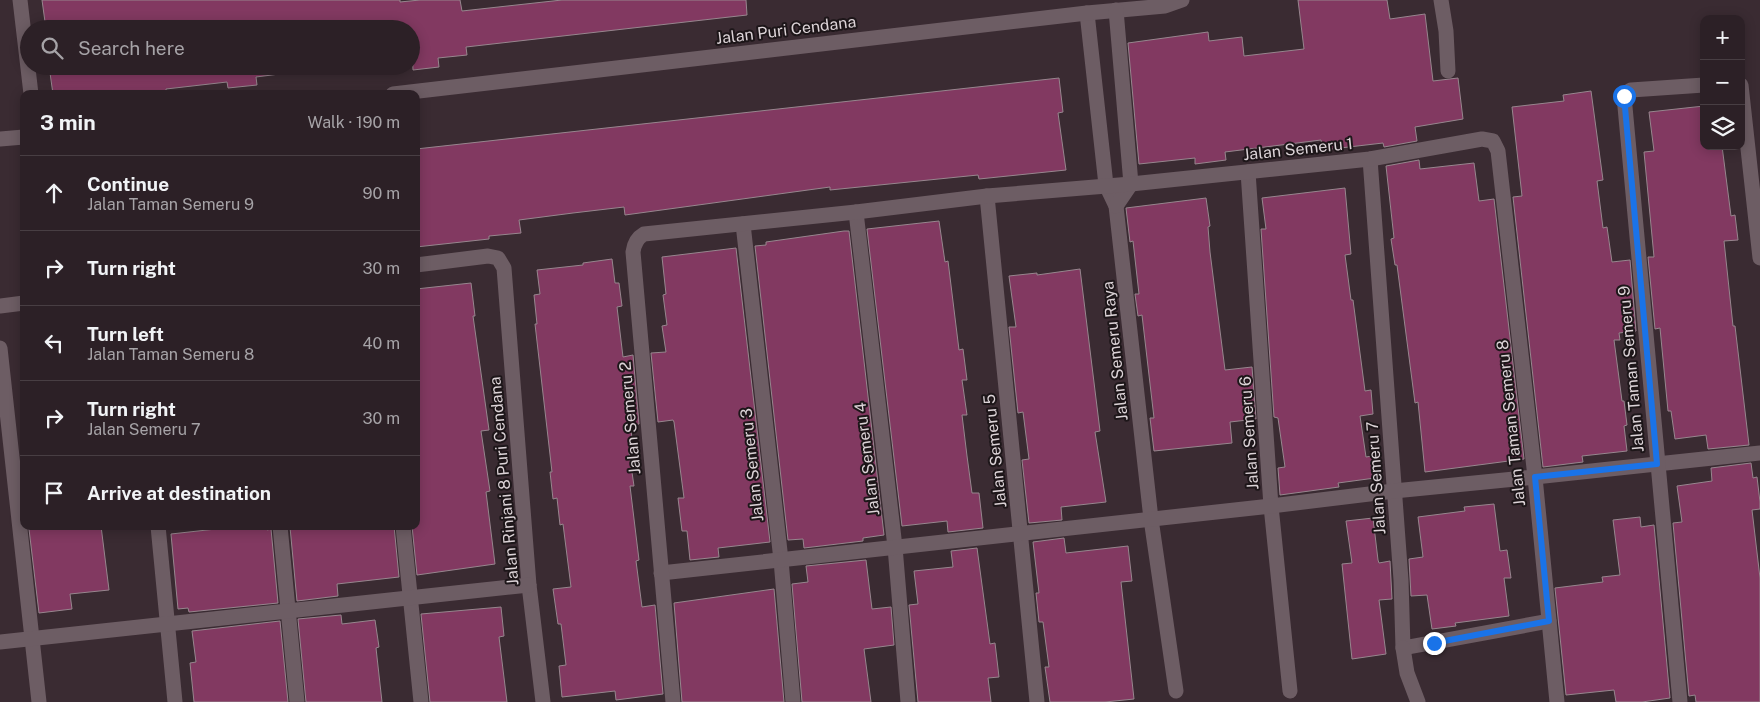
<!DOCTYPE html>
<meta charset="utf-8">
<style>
body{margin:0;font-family:"Public Sans",sans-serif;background:#382d32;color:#f1f3f6}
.controls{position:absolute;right:15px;top:15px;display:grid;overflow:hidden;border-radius:10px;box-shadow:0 2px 12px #0003}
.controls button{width:45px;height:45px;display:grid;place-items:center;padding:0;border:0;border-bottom:1px solid #483e43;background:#2c2026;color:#f1f3f6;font:25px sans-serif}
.stop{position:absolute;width:15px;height:15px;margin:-11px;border:4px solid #1a73e8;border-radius:50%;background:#fff}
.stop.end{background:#1a73e8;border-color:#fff;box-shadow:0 1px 5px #0008}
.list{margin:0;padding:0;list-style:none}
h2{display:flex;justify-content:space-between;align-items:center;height:65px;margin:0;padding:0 20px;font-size:21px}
h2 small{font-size:16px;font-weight:400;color:#a6a3a7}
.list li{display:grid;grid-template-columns:32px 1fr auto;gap:15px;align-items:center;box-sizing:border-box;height:75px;padding:0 20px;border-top:1px solid #483e43}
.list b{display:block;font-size:19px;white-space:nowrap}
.list p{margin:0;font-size:16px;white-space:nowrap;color:#a6a3a7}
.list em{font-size:16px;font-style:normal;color:#a6a3a7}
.icon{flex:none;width:28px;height:28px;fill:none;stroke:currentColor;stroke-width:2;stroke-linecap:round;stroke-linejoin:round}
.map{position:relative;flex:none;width:1760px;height:702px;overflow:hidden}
.search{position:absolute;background:#2c2026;box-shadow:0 2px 12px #0003;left:20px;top:20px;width:400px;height:55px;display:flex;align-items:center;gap:12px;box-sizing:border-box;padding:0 18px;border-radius:28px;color:#a6a3a7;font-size:19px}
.panel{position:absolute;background:#2c2026;box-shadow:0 2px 12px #0003;left:20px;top:90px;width:400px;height:440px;border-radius:10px}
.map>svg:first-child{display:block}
.building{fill:#823961;stroke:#97868e}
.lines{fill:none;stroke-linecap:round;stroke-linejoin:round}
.street{stroke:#6d5d64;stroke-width:15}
.route{stroke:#1a73e8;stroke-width:6}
.labels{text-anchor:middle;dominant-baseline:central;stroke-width:4;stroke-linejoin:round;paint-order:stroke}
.street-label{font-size:16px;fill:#dcd3d7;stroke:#1d1619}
</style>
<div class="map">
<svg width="1760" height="702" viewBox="0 0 1760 702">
<rect width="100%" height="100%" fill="#3a2b32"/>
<g class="building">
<path d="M42,0H400V2L420,0H460L462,11L562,0H746L747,15L466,47L467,55L438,58L439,67L413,70L411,29H46Z"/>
<path d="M1298,0H1387L1390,19L1425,14L1433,81L1458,78L1463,119L1415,127L1417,141L1384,147L1383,143L1323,150L1321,140L1225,152L1226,160L1195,164V158L1139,164L1128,43L1208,32L1209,41L1242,37L1244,56L1304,49Z"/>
<path d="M49,66H325L303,69V71L256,77L257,85L228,88L227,82L166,89V91L147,94H53Z"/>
<path d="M1059,78L1063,112L1058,113L1066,170L979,179L978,175L830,190V187L625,215L624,207L573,213L519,220L521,233L489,236V239L416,247V149Z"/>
<path d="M1591,91L1603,180L1597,181L1603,228L1607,227L1612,262L1630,260L1636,331L1619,333L1620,340H1614L1622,401H1624L1627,425L1624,426L1627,451L1582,456L1583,462L1543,467L1513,197L1522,196L1512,107L1564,101L1563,95Z"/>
<path d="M1704,106V146H1722L1731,216L1735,215L1738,240L1724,241L1733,326H1735L1749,445L1708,449L1706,435L1675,439L1671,411H1668L1660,328L1655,329L1648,257H1654L1644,152L1654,151L1649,112Z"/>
<path d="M1419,160L1420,169L1474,163L1479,201L1494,199L1524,459L1425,472L1418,402L1415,403L1397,265H1395L1391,239L1394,238L1386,166Z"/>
<path d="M1345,188L1351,254L1345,255L1351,300H1353L1365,391L1371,390L1373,414L1360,416L1366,457L1372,456L1375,478L1338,483L1339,487L1280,495L1278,468L1285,467L1278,418L1274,417L1261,229H1266L1262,198Z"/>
<path d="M1206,198L1210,226L1208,227L1210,252L1225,370L1252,367L1256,419L1230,422L1232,443L1154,451L1150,418H1154L1147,358L1142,315L1138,316L1135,294H1139L1133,241L1130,242L1126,208Z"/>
<path d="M939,221L945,262L948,261L959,350L963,349L967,380H962L967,415H962L967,456L972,493H979L983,528L948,532L947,521L902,526L867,229Z"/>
<path d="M844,231H849L884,535L863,538V541L804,548L803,539L788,540L755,246L766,245V242Z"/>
<path d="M736,248L770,542L718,548L719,557L690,560L687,531H682L678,498H684L674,422L673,420L658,422L651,353L666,352L662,326L667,325L663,295L666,294L662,257Z"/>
<path d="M612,259L615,283H619L622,306L617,307L623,357L633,355L639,424L630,425L634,451L629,452L634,486H630L639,560L636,561L642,607L655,605L663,694L616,700L615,691L562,697L559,666L566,665L561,624H558L553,589L571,587L563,524L560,525L557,498L553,499L550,472H552L535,324H537L534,295L540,294L537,270L583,265V263Z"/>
<path d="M1080,269L1100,431L1095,432L1106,502L1061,507L1062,520L1029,523L1022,460L1029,459L1023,412L1018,413L1009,327H1016L1009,276L1037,273V275Z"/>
<path d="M471,283L475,316H473L489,430L481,431L490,491L486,492L495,564L417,575L412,526H416V289Z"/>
<path d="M1751,463L1753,478L1757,477L1760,502V509L1752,510L1760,578V702H1696L1695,695L1689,696L1673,523L1682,522L1677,486L1712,481L1711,468Z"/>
<path d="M1494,504L1500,551L1507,550L1511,578H1504L1509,616L1455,623L1456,626L1432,629L1427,595L1411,596L1409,559L1423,557L1418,517L1465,511L1464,507Z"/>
<path d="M1640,517L1641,527L1654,525L1670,698L1642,702H1616L1614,690L1566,695L1555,588L1603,582L1602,577L1620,575L1613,520Z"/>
<path d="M1373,518L1378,560L1379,563L1390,561L1392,599L1379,600L1386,654L1352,659L1342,564L1352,563L1346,521Z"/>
<path d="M51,526H101L109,590L70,594L72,609L39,613L29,529Z"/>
<path d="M224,526H266L267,530L271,529L278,603L189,612L188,608L178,609L171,534L225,528Z"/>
<path d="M296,526H394L399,577L337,584L338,596L297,601L290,527Z"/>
<path d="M1064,538L1066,553L1128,546L1132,581L1121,582L1134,699L1105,702H1050L1045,667H1049L1043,622H1039L1036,593H1039L1033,542Z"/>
<path d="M977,548L990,644L995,643L999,677L988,678L991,702H918L909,605L918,604L914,571L953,567L951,551Z"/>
<path d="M866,560L872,609L891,607L894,645L864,649L871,702H802L792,584L808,582L806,566Z"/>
<path d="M774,589L784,702H682L674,603Z"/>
<path d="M501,607L504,636L499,637L507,702H430L421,614Z"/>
<path d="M341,615L342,624L375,620L379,647L376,648L382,702H306L298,619Z"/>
<path d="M280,621L288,702H194L190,663L196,662L192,631Z"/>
</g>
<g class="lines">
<g class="street">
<path d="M20,0L31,94"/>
<path d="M1441,0L1446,31L1448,71"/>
<path d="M1087,13L1106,185L1116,206L1151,519L1176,691"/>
<path d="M1741,85L1760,258"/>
<path d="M393,94L1087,13L1165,6L1182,0"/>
<path d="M0,139L24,137"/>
<path d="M1370,159L1401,580L1403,648L1549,621"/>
<path d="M1248,172L1271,506L1290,691"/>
<path d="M987,196L1037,702"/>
<path d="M1116,206L1131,184L1116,10"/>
<path d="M856,212L895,547L908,702"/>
<path d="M743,224L781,560L793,702"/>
<path d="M416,265L488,256L498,258L504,268L529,585L543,702"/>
<path d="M0,306L24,303"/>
<path d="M0,348L39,702"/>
<path d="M158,526L175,702"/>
<path d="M280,526L297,702"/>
<path d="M403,526L421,702"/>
<path d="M661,573L1271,506L1394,491L1535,477L1760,453"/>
<path d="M0,642L529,585"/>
<path d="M1403,648L1407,673L1418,702"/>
<path d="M673,702L633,252C634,244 637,238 644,234L856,212L987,196L1131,184L1370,159L1482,139L1493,141L1498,151L1535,477L1557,702"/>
<path d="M1680,702L1624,96L1626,93L1631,90L1704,85"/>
</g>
</g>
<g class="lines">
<path class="route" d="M1434,643L1549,621L1535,477L1657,464L1624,96"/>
</g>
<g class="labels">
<g class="street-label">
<text transform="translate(786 30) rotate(-7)">Jalan Puri Cendana</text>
<text transform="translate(1298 149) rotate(-6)">Jalan Semeru 1</text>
<text transform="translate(1115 351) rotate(-96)">Jalan Semeru Raya</text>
<text transform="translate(1631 369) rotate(-95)">Jalan Taman Semeru 9</text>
<text transform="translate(630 418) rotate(-95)">Jalan Semeru 2</text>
<text transform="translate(1511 423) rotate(-96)">Jalan Taman Semeru 8</text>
<text transform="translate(1249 433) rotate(-94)">Jalan Semeru 6</text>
<text transform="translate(995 451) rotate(-96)">Jalan Semeru 5</text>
<text transform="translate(867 459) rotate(-97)">Jalan Semeru 4</text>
<text transform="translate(752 465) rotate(-96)">Jalan Semeru 3</text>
<text transform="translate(1376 478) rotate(-94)">Jalan Semeru 7</text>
<text transform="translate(504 481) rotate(-95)">Jalan Rinjani 8 Puri Cendana</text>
</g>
</g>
</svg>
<div class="controls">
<button>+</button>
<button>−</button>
<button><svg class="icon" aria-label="layers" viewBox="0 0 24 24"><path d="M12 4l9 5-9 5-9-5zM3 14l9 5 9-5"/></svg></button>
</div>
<div class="stop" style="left:1624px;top:96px"></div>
<div class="stop end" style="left:1434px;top:643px"></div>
<div class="search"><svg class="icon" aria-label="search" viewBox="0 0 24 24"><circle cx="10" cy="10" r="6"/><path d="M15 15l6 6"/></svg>Search here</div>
<section class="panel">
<h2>3 min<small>Walk · 190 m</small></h2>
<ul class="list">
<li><svg class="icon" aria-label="ahead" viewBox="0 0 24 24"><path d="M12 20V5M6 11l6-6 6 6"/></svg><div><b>Continue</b><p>Jalan Taman Semeru 9</p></div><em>90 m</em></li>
<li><svg class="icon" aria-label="right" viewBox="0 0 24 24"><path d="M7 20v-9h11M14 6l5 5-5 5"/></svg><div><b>Turn right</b></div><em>30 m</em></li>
<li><svg class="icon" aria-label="left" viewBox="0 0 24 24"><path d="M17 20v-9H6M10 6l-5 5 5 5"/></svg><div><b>Turn left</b><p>Jalan Taman Semeru 8</p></div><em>40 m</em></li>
<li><svg class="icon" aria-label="right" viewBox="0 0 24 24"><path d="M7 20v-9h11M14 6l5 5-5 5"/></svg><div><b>Turn right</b><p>Jalan Semeru 7</p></div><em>30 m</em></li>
<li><svg class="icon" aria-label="arrive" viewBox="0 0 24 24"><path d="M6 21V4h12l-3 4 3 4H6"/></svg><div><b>Arrive at destination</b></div></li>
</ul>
</section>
</div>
